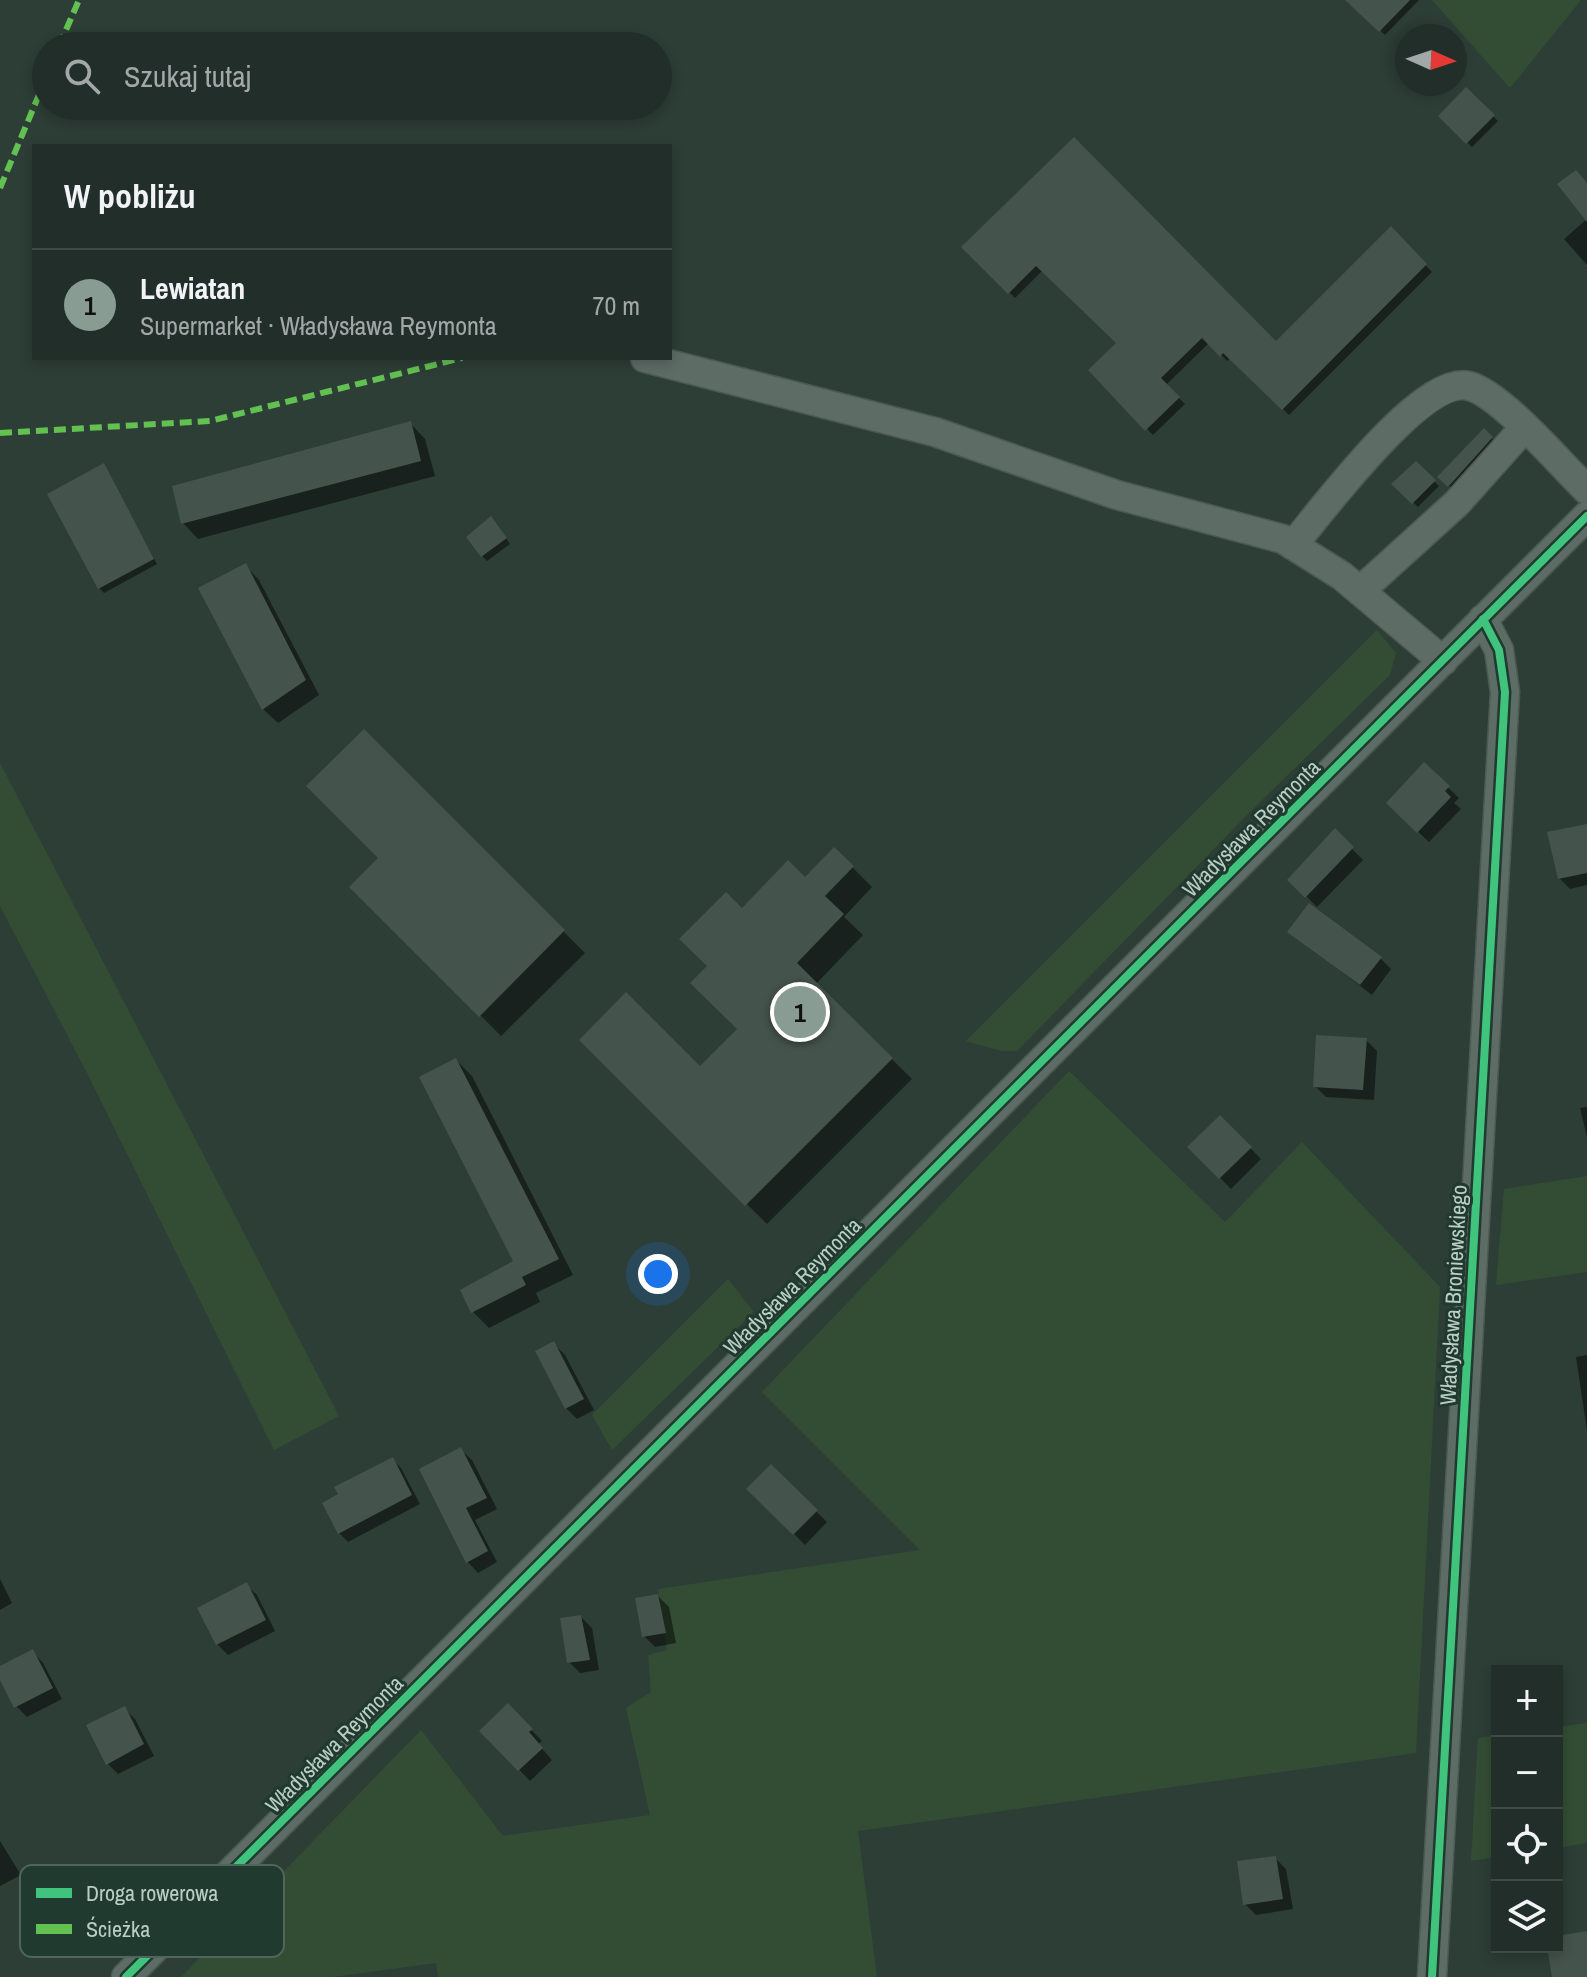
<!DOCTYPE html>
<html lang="pl">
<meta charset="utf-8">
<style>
body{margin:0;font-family:"Archivo Narrow",sans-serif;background:#2e3a35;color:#f1f3f6}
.controls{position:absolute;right:24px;bottom:24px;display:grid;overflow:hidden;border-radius:0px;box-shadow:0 4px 12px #0003}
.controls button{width:72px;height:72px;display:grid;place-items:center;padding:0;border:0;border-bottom:2px solid #3f4a46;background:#222e29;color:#f1f3f6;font:40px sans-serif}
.compass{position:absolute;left:1395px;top:24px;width:72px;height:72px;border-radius:50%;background:#222e29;box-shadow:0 4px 12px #0003;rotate:93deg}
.you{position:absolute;left:658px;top:1274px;width:28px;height:28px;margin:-20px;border:6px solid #fff;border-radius:50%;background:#1a73e8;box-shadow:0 0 0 12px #1a73e833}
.badge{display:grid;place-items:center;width:52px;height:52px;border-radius:50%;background:#889c94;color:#111;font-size:26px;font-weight:700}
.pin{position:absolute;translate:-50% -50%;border:4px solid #fff;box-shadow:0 2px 8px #0006}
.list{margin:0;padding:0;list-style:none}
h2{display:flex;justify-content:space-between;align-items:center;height:104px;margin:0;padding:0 32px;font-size:34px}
h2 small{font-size:26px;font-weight:400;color:#a2a8a8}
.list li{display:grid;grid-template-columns:52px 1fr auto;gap:24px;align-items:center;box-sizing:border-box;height:112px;padding:0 32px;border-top:2px solid #3f4a46}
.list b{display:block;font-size:30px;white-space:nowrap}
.list p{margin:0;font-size:26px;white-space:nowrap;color:#a2a8a8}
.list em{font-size:26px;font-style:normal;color:#a2a8a8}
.icon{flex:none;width:44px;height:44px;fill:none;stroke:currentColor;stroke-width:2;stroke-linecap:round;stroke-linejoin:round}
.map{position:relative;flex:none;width:1587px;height:1977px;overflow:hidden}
.search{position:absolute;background:#222e29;box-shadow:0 4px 12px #0003;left:32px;top:32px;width:640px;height:88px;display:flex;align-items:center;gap:20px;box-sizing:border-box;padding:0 28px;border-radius:44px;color:#a2a8a8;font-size:30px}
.panel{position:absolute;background:#222e29;box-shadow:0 4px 12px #0003;left:32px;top:144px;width:640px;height:216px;border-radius:0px}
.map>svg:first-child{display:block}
.green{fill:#334d34}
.shadow{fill:#0007}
.building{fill:#45534d}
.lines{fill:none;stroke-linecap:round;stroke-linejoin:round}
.minor-casing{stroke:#4c5853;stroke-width:31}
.minor{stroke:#5e6c66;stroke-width:28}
.quiet{stroke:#63c152;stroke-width:6;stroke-dasharray:12 6;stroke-linecap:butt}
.cycleway-casing{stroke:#203a2f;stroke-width:13}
.cycleway{stroke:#40c37c;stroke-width:8}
.labels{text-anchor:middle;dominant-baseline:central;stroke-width:6;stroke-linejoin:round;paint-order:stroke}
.street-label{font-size:22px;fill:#b9cec6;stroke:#203a2f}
.key{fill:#203a2f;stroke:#4e665c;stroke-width:2}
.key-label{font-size:22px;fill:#b9cec6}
</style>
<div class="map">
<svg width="1587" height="1977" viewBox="0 0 1587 1977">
<rect width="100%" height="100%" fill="#2d3e37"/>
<g class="green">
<path d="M1432,0H1581L1510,88Z"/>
<path d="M1377,630L1396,653L1390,675L1248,814L1017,1051H1001L966,1041Z"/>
<path d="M0,763L339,1416L274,1450L87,1073L0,906Z"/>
<path d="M1069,1071L1225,1222L1302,1142L1440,1287L1416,1753L858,1831L877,1977H438L436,1963L333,1977H181L421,1730L503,1836L650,1815L626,1708L651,1692L648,1655L667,1650L658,1589L920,1550L762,1392Z"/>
<path d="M1587,1176V1272L1496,1285L1504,1189Z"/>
<path d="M728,1279L754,1312L612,1450L592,1415Z"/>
<path d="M1587,1723V1843L1557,1848V1727Z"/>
<path d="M1497,1735V1857L1471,1861L1478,1738Z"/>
</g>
<g class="shadow">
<path d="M1349,0H1419L1385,35Z"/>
<path d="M1466,90L1498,121L1472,147L1440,116Z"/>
<path d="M1074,140L1276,343L1391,229L1432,272L1289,415L1231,358L1227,361L1209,343L1166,385L1185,404L1153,435L1090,370L1118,343L1043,270L1015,298L964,247Z"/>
<path d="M1587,219V265L1564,239Z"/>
<path d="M410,423L425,439L435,476L198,539L183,523Z"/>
<path d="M1484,431L1503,449L1460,496L1440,477Z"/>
<path d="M1416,464L1439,486L1418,507L1394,484Z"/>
<path d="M103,466L157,564L104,593L99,588Z"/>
<path d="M496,523L510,544L487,561L482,556Z"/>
<path d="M245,565L259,580L319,695L278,723L263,709L201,588Z"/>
<path d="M364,732L585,953L501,1036L352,887L380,858Z"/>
<path d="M1424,765L1459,798L1454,803L1461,809L1429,842L1388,803Z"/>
<path d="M1587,826V885L1570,889L1559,878Z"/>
<path d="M1335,831L1363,860L1317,907L1290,880Z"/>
<path d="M852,867L872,887L844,917L863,935L816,984L912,1079L767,1224L582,1040L700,1069L740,1029L709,966L805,880Z"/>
<path d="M1290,932L1380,958L1391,969L1372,995Z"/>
<path d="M1366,1040L1377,1051L1374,1100L1326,1097L1315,1086Z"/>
<path d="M456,1060L472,1076L573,1275L536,1293L540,1302L489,1328L473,1312L516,1262Z"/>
<path d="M1587,1107V1137L1580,1108Z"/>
<path d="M1220,1117L1261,1159L1231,1189L1190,1147Z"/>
<path d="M554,1344L565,1355L594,1410L577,1419L566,1408Z"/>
<path d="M1587,1355V1431L1576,1357Z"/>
<path d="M461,1450L472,1460L497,1509L475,1520L497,1562L478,1573L468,1562Z"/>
<path d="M392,1459L401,1468L420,1504L348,1542L339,1533Z"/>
<path d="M771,1467L827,1522L805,1545L749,1489Z"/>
<path d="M0,1579L12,1603L0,1610Z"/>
<path d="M246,1585L257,1595L275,1631L228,1655L217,1644Z"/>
<path d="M658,1596L669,1607L676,1643L655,1647L644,1636Z"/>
<path d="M581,1617L592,1628L599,1670L580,1673L569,1662Z"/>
<path d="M33,1652L43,1663L62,1699L27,1717L16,1706L0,1676V1668Z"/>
<path d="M508,1706L542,1741L538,1744L552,1760L530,1781L482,1731Z"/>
<path d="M124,1708L135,1719L154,1756L118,1774L107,1763Z"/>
<path d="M0,1841L21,1875L0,1886Z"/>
<path d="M1275,1858L1286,1869L1293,1909L1256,1915L1245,1904Z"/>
</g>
<g class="building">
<path d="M1345,0H1410L1379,32Z"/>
<path d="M1466,87L1495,115L1466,144L1438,116Z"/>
<path d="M1074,137L1276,341L1391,226L1427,264L1282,410L1223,353L1220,357L1202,338L1161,378L1180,397L1145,431L1088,370L1116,343L1036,266L1008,294L961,247Z"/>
<path d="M1576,170L1587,183V222L1557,184Z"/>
<path d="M411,421L421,461L181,524L172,486Z"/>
<path d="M1484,428L1493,437L1448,487L1437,477Z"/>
<path d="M1416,461L1436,480L1412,504L1391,484Z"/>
<path d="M104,463L154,559L98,589L47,494Z"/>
<path d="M491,516L507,538L481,557L466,537Z"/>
<path d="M246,563L306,680L262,710L198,588Z"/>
<path d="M364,729L565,930L479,1017L349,887L378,858L306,786Z"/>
<path d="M1424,762L1450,786L1445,791L1451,797L1417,833L1386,803Z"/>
<path d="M1587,824V873L1558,879L1547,832Z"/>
<path d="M1335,828L1354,847L1305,898L1287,880Z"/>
<path d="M834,847L854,866L825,896L844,914L797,963L893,1058L745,1206L579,1040L626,992L700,1066L737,1029L690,983L707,966L679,939L726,892L742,908L788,860L805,877Z"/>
<path d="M1309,903L1382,957L1360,985L1287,932Z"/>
<path d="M1316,1035L1367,1038L1363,1090L1313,1087Z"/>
<path d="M456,1058L559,1259L522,1277L526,1285L471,1313L460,1290L513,1261L419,1077Z"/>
<path d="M1220,1115L1252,1147L1219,1179L1187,1147Z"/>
<path d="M554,1341L584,1399L565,1409L535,1351Z"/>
<path d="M461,1447L487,1498L466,1508L488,1551L466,1563L419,1469Z"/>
<path d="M393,1457L412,1495L338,1534L322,1503L338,1494L334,1487Z"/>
<path d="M771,1464L818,1510L793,1535L746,1489Z"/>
<path d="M247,1582L266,1620L216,1645L197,1608Z"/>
<path d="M658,1594L666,1633L642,1637L635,1598Z"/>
<path d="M581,1615L590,1660L567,1663L560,1618Z"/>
<path d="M33,1649L53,1688L14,1708L0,1680V1666Z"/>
<path d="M508,1703L533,1729L529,1732L543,1748L518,1771L479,1731Z"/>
<path d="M125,1706L144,1744L106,1765L86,1725Z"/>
<path d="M1276,1856L1283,1899L1243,1905L1237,1861Z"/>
<path d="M1587,1931V1977H1552L1547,1947H1557V1936Z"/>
</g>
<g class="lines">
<defs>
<g id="minor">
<path d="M645,358L935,432L1117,495L1283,539L1342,576L1443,661"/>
<path d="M1293,545C1322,511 1422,374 1469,386C1501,394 1561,465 1587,490"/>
<path d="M1360,591L1457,503L1524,428"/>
<path d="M126,1977L1587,516"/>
<path d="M1432,1977L1505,692L1499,650L1483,619"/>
</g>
</defs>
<use href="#minor" class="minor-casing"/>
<use href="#minor" class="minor"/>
<g class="quiet">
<path d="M59,46L79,0"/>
<path d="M0,188L46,78"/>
<path d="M0,433L210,421L462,358"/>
</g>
<defs>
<g id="cycleway">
<path d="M126,1977L1587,516"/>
<path d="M1432,1977L1505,692L1499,650L1483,619"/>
</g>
</defs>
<use href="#cycleway" class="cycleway-casing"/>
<use href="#cycleway" class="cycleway"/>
</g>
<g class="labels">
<g class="street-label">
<text transform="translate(1251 828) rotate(-45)">Władysława Reymonta</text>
<text transform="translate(792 1286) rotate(-45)">Władysława Reymonta</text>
<text transform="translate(1453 1295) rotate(-87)">Władysława Broniewskiego</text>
<text transform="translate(334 1744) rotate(-45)">Władysława Reymonta</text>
</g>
</g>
<rect x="20" y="1865" width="264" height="92" rx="12" class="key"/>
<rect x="36" y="1888" width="36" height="10" fill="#40c37c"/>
<rect x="36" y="1924" width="36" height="10" fill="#63c152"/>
<g class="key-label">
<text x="86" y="1901">Droga rowerowa</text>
<text x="86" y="1937">Ścieżka</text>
</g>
</svg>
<div class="controls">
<button>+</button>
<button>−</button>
<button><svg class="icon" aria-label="locate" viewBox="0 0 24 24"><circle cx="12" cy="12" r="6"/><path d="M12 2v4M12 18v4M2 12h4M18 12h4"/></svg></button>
<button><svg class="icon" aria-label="layers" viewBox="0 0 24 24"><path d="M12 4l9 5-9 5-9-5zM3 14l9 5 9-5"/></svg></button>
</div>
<svg class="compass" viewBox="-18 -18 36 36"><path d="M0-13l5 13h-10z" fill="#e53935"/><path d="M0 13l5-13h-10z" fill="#a2a8a8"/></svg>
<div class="you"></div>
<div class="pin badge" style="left:800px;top:1012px">1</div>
<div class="search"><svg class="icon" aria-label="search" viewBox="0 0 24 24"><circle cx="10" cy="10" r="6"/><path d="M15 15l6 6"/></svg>Szukaj tutaj</div>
<section class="panel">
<h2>W pobliżu<small></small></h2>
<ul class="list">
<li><span class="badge">1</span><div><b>Lewiatan</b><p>Supermarket · Władysława Reymonta</p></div><em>70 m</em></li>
</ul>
</section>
</div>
